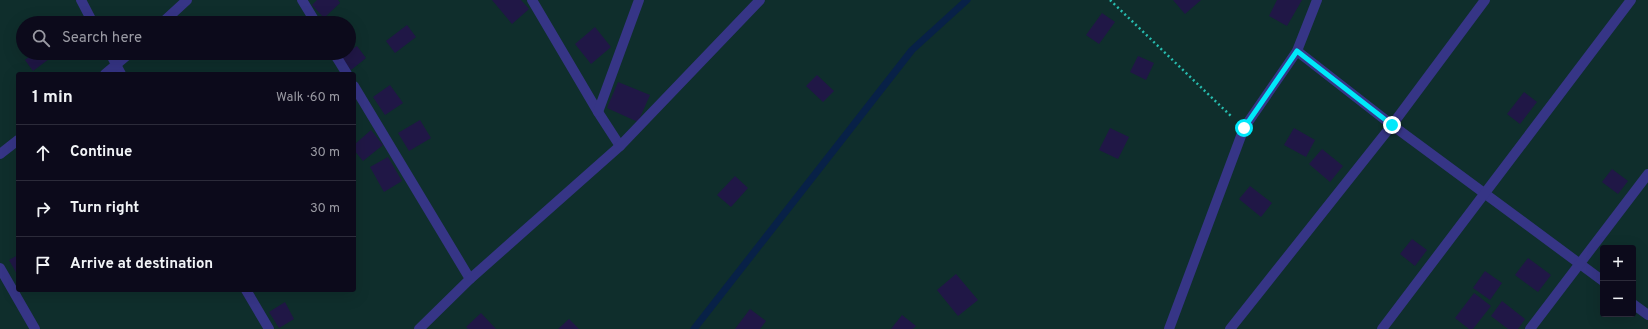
<!DOCTYPE html>
<meta charset="utf-8">
<style>
body{margin:0;font-family:Overpass,sans-serif;background:#151324;color:#f1f3f6}
.controls{position:absolute;right:12px;bottom:12px;display:grid;overflow:hidden;border-radius:4px;box-shadow:0 4px 16px #0002}
.controls button{width:36px;height:36px;display:grid;place-items:center;padding:0;border:0;border-bottom:1px solid #2c2b3a;background:#0c0a1b;color:#f1f3f6;font:20px sans-serif}
.stop{position:absolute;width:12px;height:12px;margin:-9px;border:3px solid #00e8fa;border-radius:50%;background:#fff}
.stop.end{background:#00e8fa;border-color:#fff;box-shadow:0 1px 4px #0008}
.list{margin:0;padding:0;list-style:none}
h2{display:flex;justify-content:space-between;align-items:center;height:52px;margin:0;padding:0 16px;font-size:17px}
h2 small{font-size:13px;font-weight:400;color:#9a9aa3}
.list li{display:grid;grid-template-columns:26px 1fr auto;gap:12px;align-items:center;box-sizing:border-box;height:56px;padding:0 16px;border-top:1px solid #2c2b3a}
.list b{display:block;font-size:15px;white-space:nowrap}
.list em{font-size:13px;font-style:normal;color:#9a9aa3}
.icon{flex:none;width:22px;height:22px;fill:none;stroke:currentColor;stroke-width:2;stroke-linecap:round;stroke-linejoin:round}
.map{position:relative;flex:none;width:1648px;height:329px;overflow:hidden}
.search{position:absolute;background:#0c0a1b;box-shadow:0 4px 16px #0002;left:16px;top:16px;width:340px;height:44px;display:flex;align-items:center;gap:10px;box-sizing:border-box;padding:0 14px;border-radius:22px;color:#9a9aa3;font-size:15px}
.panel{position:absolute;background:#0c0a1b;box-shadow:0 4px 16px #0002;left:16px;top:72px;width:340px;height:220px;border-radius:4px}
.map>svg:first-child{display:block}
.green{fill:#0f2e2c;fill-rule:evenodd}
.lines{fill:none;stroke-linecap:round;stroke-linejoin:round}
.stream{stroke:#082147;stroke-width:7}
.building{fill:#201746}
.path{stroke:#27bcaf;stroke-width:2.5;stroke-dasharray:2 3;stroke-linecap:butt}
.lane{stroke:#363586;stroke-width:10}
.street{stroke:#363586;stroke-width:10}
.route{stroke:#00e8fa;stroke-width:5}
</style>
<div class="map">
<svg width="1648" height="329" viewBox="0 0 1648 329">
<rect width="100%" height="100%" fill="#100d24"/>
<path class="green" d="M0,0H1648V329H0ZM23,23H349V53H23ZM18,74H354V290H18ZM1603,248H1633V314H1603Z"/>
<g class="lines">
<path class="stream" d="M694,329L912,50L967,0"/>
</g>
<g class="building">
<path d="M317,0H338L340,3L324,18L312,5Z"/>
<path d="M492,0H521L529,9L512,24Z"/>
<path d="M1173,0H1201L1185,14Z"/>
<path d="M1277,0H1302L1287,26L1269,16Z"/>
<path d="M1102,13L1115,22L1099,44L1086,35Z"/>
<path d="M407,25L416,37L395,53L386,41Z"/>
<path d="M595,27L611,47L591,64L575,44Z"/>
<path d="M357,46L366,58L351,70L341,57L349,53V51Z"/>
<path d="M34,53H57L33,71L25,60Z"/>
<path d="M1138,56L1154,63L1146,80L1130,72Z"/>
<path d="M817,75L834,91L823,102L806,86Z"/>
<path d="M618,82L650,95L638,122L607,108Z"/>
<path d="M390,85L403,103L385,115L373,97Z"/>
<path d="M1524,92L1537,102L1520,124L1507,114Z"/>
<path d="M420,120L431,138L409,151L398,133Z"/>
<path d="M1110,128L1129,137L1118,159L1099,150Z"/>
<path d="M1294,128L1315,140L1306,157L1284,145Z"/>
<path d="M371,130L383,145L363,161L354,150V145Z"/>
<path d="M1322,149L1343,166L1330,182L1309,164Z"/>
<path d="M388,157L402,181L384,192L370,167Z"/>
<path d="M1612,169L1628,181L1618,194L1602,182Z"/>
<path d="M735,176L748,188L731,207L717,195Z"/>
<path d="M1250,186L1272,203L1261,217L1239,199Z"/>
<path d="M1412,239L1427,250L1415,266L1400,254Z"/>
<path d="M18,255V276L9,260Z"/>
<path d="M1528,258L1551,275L1538,292L1515,275Z"/>
<path d="M1485,271L1502,283L1490,300L1473,288Z"/>
<path d="M956,274L978,300L958,316L937,290Z"/>
<path d="M1474,293L1491,306L1473,329H1469L1455,318Z"/>
<path d="M1502,301L1525,319L1518,329H1508L1491,316Z"/>
<path d="M285,302L294,319L279,328L269,312Z"/>
<path d="M750,309L766,321L760,329H735Z"/>
<path d="M481,313L496,329H468L466,327Z"/>
<path d="M902,315L916,326L913,329H891Z"/>
<path d="M569,319L579,329H558Z"/>
</g>
<g class="lines">
<path class="path" d="M1110,0L1232,117"/>
<g class="lane">
<path d="M81,0L93,23"/>
<path d="M302,0L316,23"/>
<path d="M532,0L598,112L620,146"/>
<path d="M1297,51L1392,125L1603,281"/>
<path d="M110,53L121,74"/>
<path d="M334,53L347,74"/>
<path d="M354,86L470,279"/>
<path d="M598,112L639,0"/>
<path d="M0,268L35,329"/>
<path d="M246,290L269,329"/>
<path d="M1633,304L1648,315"/>
<path d="M419,329L470,279L620,146L760,0"/>
<path d="M1169,329L1244,128L1297,51L1317,0"/>
<path d="M1230,329L1392,125L1485,0"/>
<path d="M1382,329L1631,0"/>
<path d="M1530,329L1648,174"/>
</g>
<g class="street">
<path d="M162,23L187,0"/>
<path d="M105,74L130,53"/>
<path d="M0,154L18,140"/>
</g>
</g>
<g class="lines">
<path class="route" d="M1244,128L1297,51L1392,125"/>
</g>
</svg>
<div class="controls">
<button>+</button>
<button>−</button>
</div>
<div class="stop" style="left:1244px;top:128px"></div>
<div class="stop end" style="left:1392px;top:125px"></div>
<div class="search"><svg class="icon" aria-label="search" viewBox="0 0 24 24"><circle cx="10" cy="10" r="6"/><path d="M15 15l6 6"/></svg>Search here</div>
<section class="panel">
<h2>1 min<small>Walk · 60 m</small></h2>
<ul class="list">
<li><svg class="icon" aria-label="ahead" viewBox="0 0 24 24"><path d="M12 20V5M6 11l6-6 6 6"/></svg><div><b>Continue</b></div><em>30 m</em></li>
<li><svg class="icon" aria-label="right" viewBox="0 0 24 24"><path d="M7 20v-9h11M14 6l5 5-5 5"/></svg><div><b>Turn right</b></div><em>30 m</em></li>
<li><svg class="icon" aria-label="arrive" viewBox="0 0 24 24"><path d="M6 21V4h12l-3 4 3 4H6"/></svg><div><b>Arrive at destination</b></div></li>
</ul>
</section>
</div>
